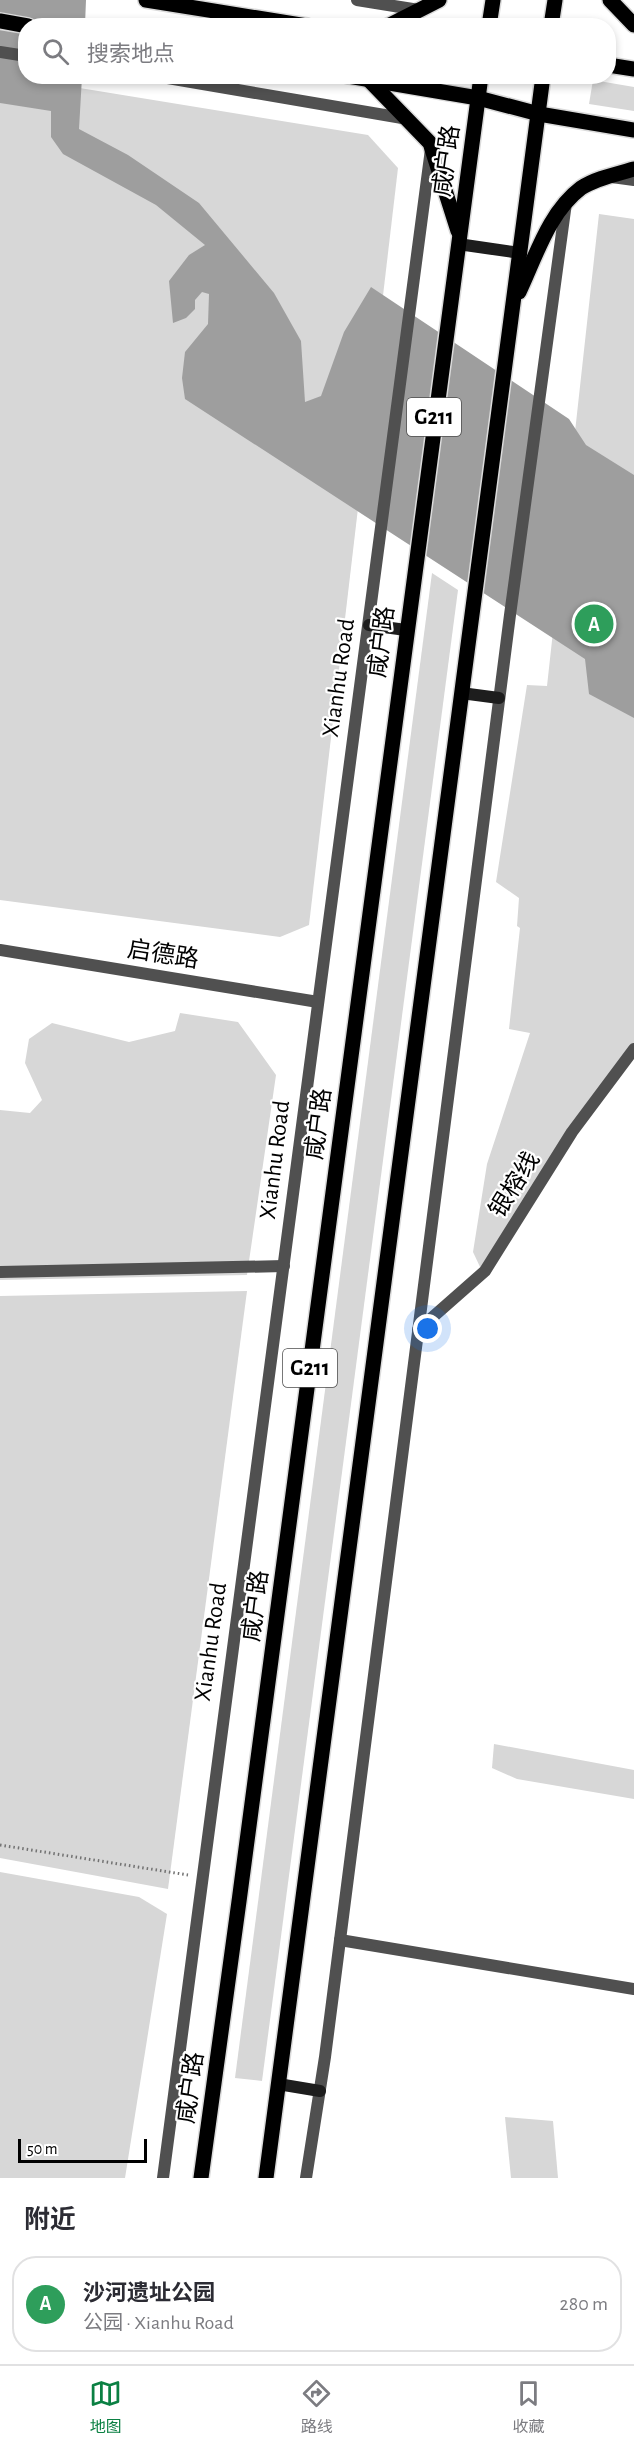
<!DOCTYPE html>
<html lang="zh">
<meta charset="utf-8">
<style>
body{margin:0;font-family:"Alegreya Sans","Noto Sans SC",sans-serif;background:#f2f2f3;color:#2b2b33}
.scale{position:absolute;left:18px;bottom:15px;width:129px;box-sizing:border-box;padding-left:6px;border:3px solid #000;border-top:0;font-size:16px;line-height:21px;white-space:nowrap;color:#000;-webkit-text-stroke:4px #fff;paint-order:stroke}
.you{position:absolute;left:428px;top:1329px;width:21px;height:21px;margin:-15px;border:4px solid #fff;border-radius:50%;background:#1a73e8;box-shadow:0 0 0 9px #1a73e833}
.badge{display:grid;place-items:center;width:39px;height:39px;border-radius:50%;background:#0b8043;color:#fff;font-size:20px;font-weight:700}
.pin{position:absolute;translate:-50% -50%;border:3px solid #fff;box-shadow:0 2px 6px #0006}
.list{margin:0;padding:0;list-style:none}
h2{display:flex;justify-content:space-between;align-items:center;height:78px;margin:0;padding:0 24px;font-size:26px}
h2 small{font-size:20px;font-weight:400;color:#7c7c81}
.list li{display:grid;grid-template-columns:39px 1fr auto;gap:18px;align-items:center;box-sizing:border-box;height:96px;margin:0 12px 12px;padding:0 12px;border:2px solid #e1e1e2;border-radius:24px}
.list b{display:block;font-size:22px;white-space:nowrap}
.list p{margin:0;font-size:20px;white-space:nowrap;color:#7c7c81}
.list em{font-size:20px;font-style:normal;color:#7c7c81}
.icon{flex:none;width:33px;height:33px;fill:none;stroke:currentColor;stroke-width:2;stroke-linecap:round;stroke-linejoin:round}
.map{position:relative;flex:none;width:634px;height:2178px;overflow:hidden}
.search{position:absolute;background:#fff;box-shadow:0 3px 9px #0003;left:18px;right:18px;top:18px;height:66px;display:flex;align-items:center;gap:15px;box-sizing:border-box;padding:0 21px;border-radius:24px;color:#7c7c81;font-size:22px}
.sheet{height:186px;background:#fff}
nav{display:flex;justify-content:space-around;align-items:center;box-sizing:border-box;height:84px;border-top:2px solid #e1e1e2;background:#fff;font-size:16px;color:#7c7c81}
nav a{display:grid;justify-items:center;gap:3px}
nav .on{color:#0b8043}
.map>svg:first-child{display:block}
.green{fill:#d7d7d7}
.water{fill:#9e9e9e}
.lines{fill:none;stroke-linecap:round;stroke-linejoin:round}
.primary-casing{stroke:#dbdbdb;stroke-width:18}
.path{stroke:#727272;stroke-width:3;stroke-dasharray:1.5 3;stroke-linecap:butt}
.minor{stroke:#505050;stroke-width:12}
.tertiary{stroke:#505050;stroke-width:12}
.secondary{stroke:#1d1d1d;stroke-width:12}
.primary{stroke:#000;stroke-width:15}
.labels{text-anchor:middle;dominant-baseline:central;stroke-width:4.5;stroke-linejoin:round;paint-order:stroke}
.shield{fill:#fff;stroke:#4c4c4c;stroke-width:1.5}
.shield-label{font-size:22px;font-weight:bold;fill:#000}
.street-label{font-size:24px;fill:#000;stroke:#fff}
</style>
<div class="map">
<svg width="634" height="2178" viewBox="0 0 634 2178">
<rect width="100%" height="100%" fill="#fff"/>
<g class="green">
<path d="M0,75L368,135L398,168L309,925L280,937L0,900Z"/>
<path d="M593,80L634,87V111L589,104Z"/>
<path d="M599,214L634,219V1051L481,1269L473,1252L487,1164L530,1033L509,1029L520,928L517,926L519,898L496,882L527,685L547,686Z"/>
<path d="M432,573L458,590L262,2081L235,2078Z"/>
<path d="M180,1013L238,1022L276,1075L247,1275L0,1280V1110L30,1113L42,1100L25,1063L29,1039L52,1023L129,1042L175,1031Z"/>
<path d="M247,1291L168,1889L0,1858V1296Z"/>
<path d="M494,1744L634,1770V1799L517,1779L492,1768Z"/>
<path d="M0,1872L139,1897L167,1914L125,2178H0Z"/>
<path d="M505,2117L553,2121L558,2178H511Z"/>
</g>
<path class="water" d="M0,0H86L85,25L26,26V76L82,77L79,129L128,155L199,203L274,293L301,341L305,402L321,396L344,332L371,287L569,419L586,445L634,475V718L589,694L585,659L185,399L182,378L185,352L208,324L209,294L202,292L195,300V309L186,318L173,323L169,281L189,255L205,245L156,205L63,154L51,137V111L0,103Z"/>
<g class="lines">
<defs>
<g id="primary">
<path d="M146,0L307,26"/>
<path d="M610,0L634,25"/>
<path d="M0,21L28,26"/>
<path d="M388,26L439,0"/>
<path d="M489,26L493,0"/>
<path d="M551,26L555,0"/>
<path d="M608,65L634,69"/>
<path d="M348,76L478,98L539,114L634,130"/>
<path d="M369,80L430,143L458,231"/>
<path d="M519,292C536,256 549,212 581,188C596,178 617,174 634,169"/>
<path d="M201,2178C299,1478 382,776 481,76"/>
<path d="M266,2178L543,76"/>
</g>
</defs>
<use href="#primary" class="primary-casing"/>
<path class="path" d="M0,1845L188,1875"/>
<g class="minor">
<path d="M357,0L419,10"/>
<path d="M0,52L26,56"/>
<path d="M156,76L408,119"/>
<path d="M612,177L634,180"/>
<path d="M0,1272L284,1266"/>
<path d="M418,1330L485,1271L572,1132L634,1049"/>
<path d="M340,1940L634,1989"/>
<path d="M163,2178L431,149"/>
<path d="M306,2178L325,2057L510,615L566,203"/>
</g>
<path class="tertiary" d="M0,950L318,1002"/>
<g class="secondary">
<path d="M458,244L520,253"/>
<path d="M369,625L406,630"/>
<path d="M461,693L499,698"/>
<path d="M278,2084L320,2091"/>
</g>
<use href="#primary" class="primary"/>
</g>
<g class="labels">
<g class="shield">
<rect x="407" y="398" width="54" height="38" rx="4.5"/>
<rect x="283" y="1349" width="54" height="38" rx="4.5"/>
</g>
<g class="shield-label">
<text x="434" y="417">G211</text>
<text x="310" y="1368">G211</text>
</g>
<g class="street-label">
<text transform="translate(447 161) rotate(-82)">咸户路</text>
<text transform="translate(382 642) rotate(-83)">咸户路</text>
<text transform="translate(339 678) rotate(-82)">Xianhu Road</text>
<text transform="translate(163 955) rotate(9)">启德路</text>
<text transform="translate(319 1124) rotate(-83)">咸户路</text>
<text transform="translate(275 1160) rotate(-83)">Xianhu Road</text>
<text transform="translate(515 1185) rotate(-58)">银榕线</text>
<text transform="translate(256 1606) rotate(-83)">咸户路</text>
<text transform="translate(211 1642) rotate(-82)">Xianhu Road</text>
<text transform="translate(191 2088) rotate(-82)">咸户路</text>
</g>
</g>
</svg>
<div class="scale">50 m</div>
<div class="you"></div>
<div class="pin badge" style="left:594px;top:624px;background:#2e9e5b">A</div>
<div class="search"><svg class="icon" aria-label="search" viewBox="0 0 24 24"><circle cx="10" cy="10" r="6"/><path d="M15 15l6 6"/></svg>搜索地点</div>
</div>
<section class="sheet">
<h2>附近<small></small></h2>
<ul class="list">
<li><span class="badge" style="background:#2e9e5b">A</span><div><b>沙河遗址公园</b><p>公园 · Xianhu Road</p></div><em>280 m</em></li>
</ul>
</section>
<nav>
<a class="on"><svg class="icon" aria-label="map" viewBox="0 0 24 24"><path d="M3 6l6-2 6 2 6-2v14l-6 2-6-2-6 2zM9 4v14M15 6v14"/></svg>地图</a>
<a><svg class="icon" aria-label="directions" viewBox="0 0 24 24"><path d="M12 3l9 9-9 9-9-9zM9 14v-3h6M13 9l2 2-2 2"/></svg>路线</a>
<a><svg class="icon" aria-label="saved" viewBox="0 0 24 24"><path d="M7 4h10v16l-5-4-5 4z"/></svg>收藏</a>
</nav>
